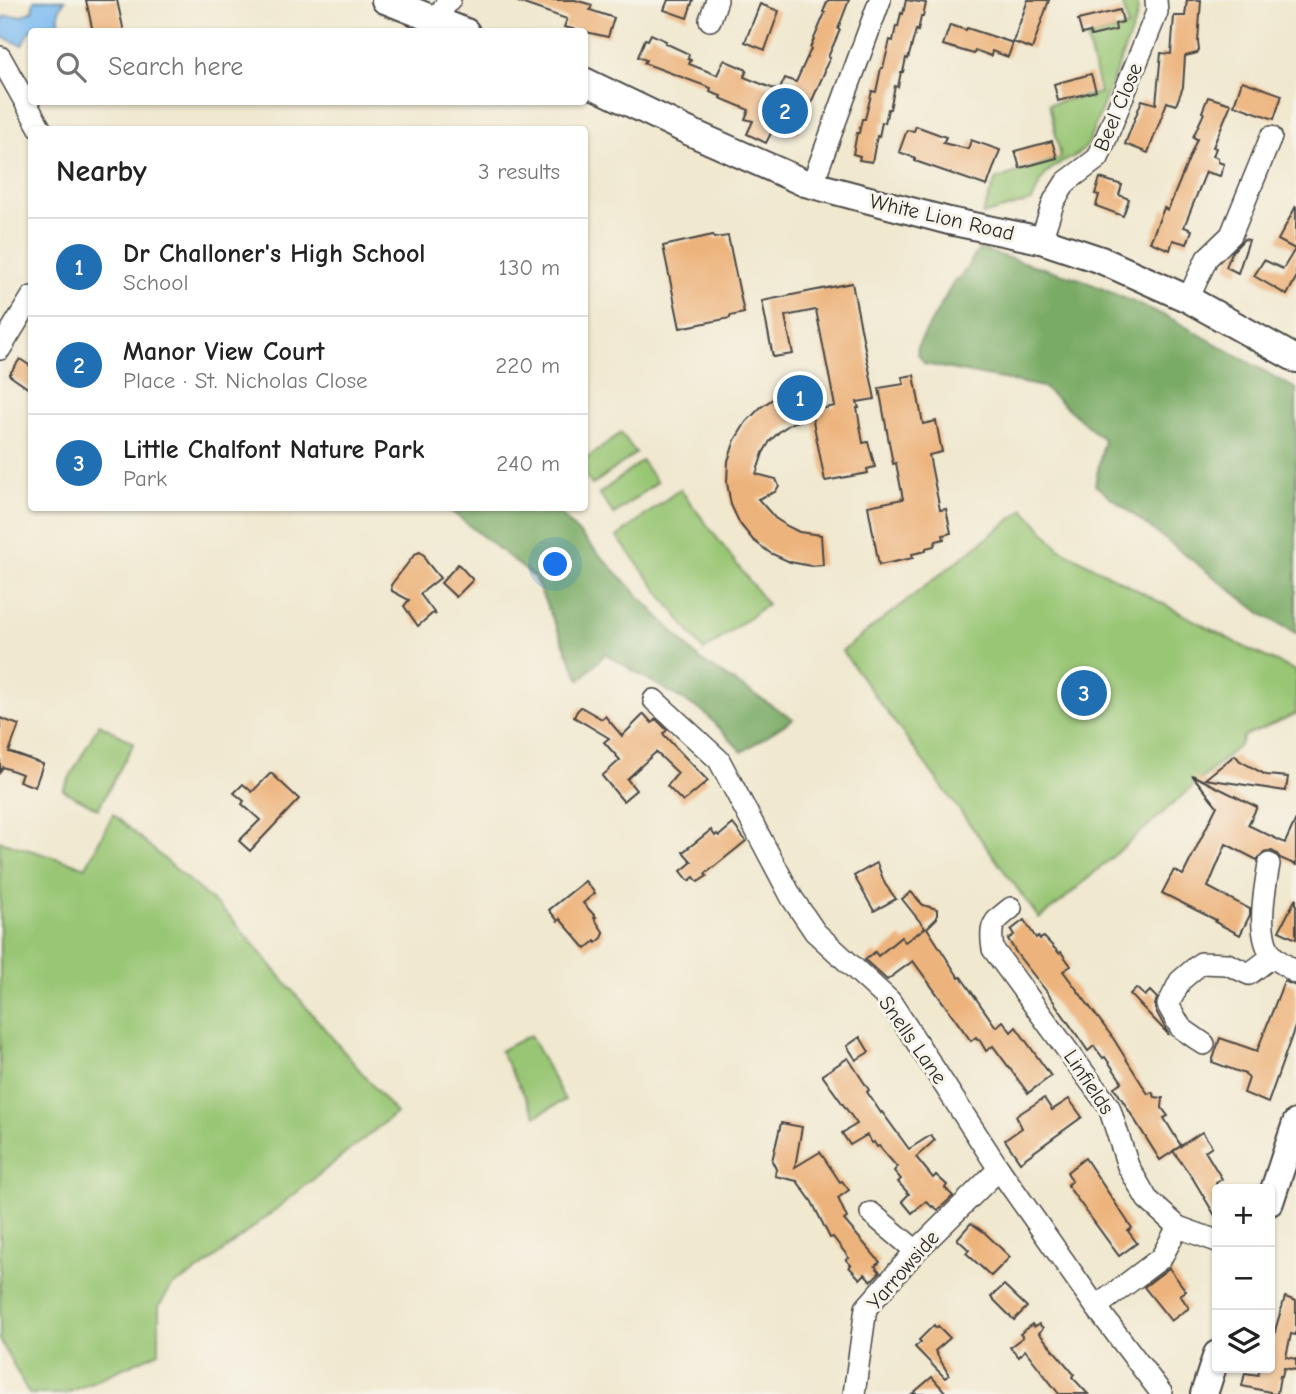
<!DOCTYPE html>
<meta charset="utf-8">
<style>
body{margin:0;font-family:"Comic Neue",sans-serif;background:#f6f6f6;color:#222}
.controls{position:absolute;right:21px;bottom:21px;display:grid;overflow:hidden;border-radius:7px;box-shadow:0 2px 5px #0004}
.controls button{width:63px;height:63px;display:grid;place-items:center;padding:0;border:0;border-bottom:2px solid #e0e0e0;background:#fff;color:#222;font:35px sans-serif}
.you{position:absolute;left:556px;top:565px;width:24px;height:24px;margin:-18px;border:5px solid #fff;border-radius:50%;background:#1a73e8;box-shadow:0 0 0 10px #1a73e833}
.badge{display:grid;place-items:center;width:46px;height:46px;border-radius:50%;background:#1f6fb2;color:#fff;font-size:23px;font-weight:700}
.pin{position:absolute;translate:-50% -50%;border:4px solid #fff;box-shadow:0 2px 7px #0006}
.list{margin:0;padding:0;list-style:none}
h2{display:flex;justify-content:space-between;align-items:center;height:91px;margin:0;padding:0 28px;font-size:30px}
h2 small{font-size:23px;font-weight:400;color:#767676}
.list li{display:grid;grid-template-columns:46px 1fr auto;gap:21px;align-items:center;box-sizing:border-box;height:98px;padding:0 28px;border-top:2px solid #e0e0e0}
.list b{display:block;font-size:26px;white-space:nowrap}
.list p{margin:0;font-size:23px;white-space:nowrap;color:#767676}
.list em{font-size:23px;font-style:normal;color:#767676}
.icon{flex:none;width:38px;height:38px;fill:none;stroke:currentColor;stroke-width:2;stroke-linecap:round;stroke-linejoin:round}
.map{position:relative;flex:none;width:1296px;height:1394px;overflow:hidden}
.search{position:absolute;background:#fff;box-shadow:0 2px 5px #0004;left:28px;top:28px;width:560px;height:77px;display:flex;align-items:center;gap:18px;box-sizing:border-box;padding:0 24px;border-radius:7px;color:#767676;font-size:26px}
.panel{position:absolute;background:#fff;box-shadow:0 2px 5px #0004;left:28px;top:126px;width:560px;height:385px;border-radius:7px}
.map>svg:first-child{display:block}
.green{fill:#99c674;stroke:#627850;stroke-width:2}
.forest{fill:#7aab66;stroke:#526b48;stroke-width:2}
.water{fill:#7dbcf1;stroke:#54748e;stroke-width:2}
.building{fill:#edb37b}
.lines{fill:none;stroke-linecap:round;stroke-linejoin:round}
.minor-casing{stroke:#494744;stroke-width:24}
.major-casing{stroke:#494744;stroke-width:30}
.minor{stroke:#fff;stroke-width:21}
.major{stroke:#fff;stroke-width:26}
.labels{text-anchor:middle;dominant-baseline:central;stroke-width:6;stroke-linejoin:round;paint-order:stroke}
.street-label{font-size:21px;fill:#2b2b2b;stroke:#f7f3e8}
</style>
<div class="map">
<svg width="1296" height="1394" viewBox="0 0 1296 1394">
<rect width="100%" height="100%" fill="#f7f3e8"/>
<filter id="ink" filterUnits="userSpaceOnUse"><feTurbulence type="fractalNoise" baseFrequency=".0143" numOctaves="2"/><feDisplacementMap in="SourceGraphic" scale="14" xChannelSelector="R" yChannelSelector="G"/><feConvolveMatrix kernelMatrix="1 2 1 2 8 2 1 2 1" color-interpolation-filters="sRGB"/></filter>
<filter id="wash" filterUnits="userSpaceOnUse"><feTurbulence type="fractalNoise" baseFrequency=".00686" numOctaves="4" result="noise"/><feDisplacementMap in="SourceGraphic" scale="28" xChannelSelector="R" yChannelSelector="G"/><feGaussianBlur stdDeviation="1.57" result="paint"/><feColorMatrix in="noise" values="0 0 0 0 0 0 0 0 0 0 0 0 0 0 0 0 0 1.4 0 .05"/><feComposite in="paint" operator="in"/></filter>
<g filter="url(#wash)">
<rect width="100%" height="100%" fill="#f0e8cf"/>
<g class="green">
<path d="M1122,0H1133L1138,7L1137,17L1088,144C1079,158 1062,160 1050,170C1041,178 1037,190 1032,201L982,215L996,179L1061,158L1049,104L1100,93L1087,38L1128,27Z"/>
<path d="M621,433L636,453L592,485L585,475V460Z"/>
<path d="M642,461L657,482L614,514L599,494Z"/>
<path d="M680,489L767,604L704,651L617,537Z"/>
<path d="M1024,509L1060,549L1248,649L1296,671V714L1244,736L1239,746L1062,901L1039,918L842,651Z"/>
<path d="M99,724L134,743L98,809L63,790Z"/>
<path d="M113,814L230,917L396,1113L201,1269L172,1286L159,1306V1352L65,1394H29L0,1340V841L86,867Z"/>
<path d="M530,1035L565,1100L536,1116L500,1051Z"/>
</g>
<g class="forest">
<path d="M979,249L1080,279L1170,318L1296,389V633L1263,615L1095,485L1104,440L1043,387L925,364L918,354L917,347L955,280L958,281Z"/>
<path d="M447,508H555L700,660L793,719L742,752L705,713L605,654L580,680L534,577Z"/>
</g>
<path class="water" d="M34,0H65L59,10V31H36L31,29L22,45L0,36V26L5,16H22L32,11Z"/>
<g id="blocks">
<g class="building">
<path d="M86,0H117L124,32H93Z"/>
<path d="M518,0H575L592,5L590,10L614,18L608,37L564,27L567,19L518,2Z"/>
<path d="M668,0H693L687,18L664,10Z"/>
<path d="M828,0H849L838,29L840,30L828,57L830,58L824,70L825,71L797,135L780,129L778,131L773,129L766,143L747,134L753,121L745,119L749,110L720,98L721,96L710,92L711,88L644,63L646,60L638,57L645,39L648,40L651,34L666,41L665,43L689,54L688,59L691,60L689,64L717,75L724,60L747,70L744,77L779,91L785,78L796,82L811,49L810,48L825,13L823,12Z"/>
<path d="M906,0L926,3L923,17H921L918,31L916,30L908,59L906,58L903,72H901L898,87L895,86L890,109H888L885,123L882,122L879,137L877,136L872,162L859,160L860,156L853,154L857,133H859L862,119H865L872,91L876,92L881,68H883L890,40L893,41L896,26L898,27L901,13L903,14Z"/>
<path d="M1028,0H1049L1032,49L1013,42Z"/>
<path d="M1187,0H1201L1198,42L1199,50L1197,53L1185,56L1183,87L1176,105L1167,102L1148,153L1125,144L1142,100L1156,104L1161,53L1171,54L1174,16H1185Z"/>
<path d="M760,4L779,11L765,50L745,42Z"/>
<path d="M1120,10L1123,22L1115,24L1116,30L1091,36L1090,32L1082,34L1078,20Z"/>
<path d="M950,25L966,30L967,28L1013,43L1008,57L992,51L991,56L975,50L974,54L943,45Z"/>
<path d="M1091,74L1096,91L1058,101L1054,84Z"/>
<path d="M1242,81L1282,95L1274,119L1234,105Z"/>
<path d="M1208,97L1231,104L1213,147L1216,148L1213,156L1218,158V162L1224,164L1220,176L1206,172L1184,227L1192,230L1187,244L1173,240L1170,250L1150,242L1164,208L1168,210L1197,139L1193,137L1204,113L1202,112Z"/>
<path d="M916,126L946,137L943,143L968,149L971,140L1000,150L987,186L915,161V158L899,152L907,130L914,131Z"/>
<path d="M1052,141L1057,158L1020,168L1015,151Z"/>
<path d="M1100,178L1122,185L1119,195L1129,199L1123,216L1096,206L1099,195L1095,194Z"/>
<path d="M1296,206V278L1287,295L1254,276L1264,260L1283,269L1295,249L1278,240Z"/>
<path d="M713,235L714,238L728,236L744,313L730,316V318L680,328L663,246Z"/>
<path d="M1244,239L1249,240L1238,273L1226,267L1232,252Z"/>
<path d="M852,283L875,399L857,402L859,408H857L863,443L868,442L875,467L867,469L868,473L825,481L811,411L835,406L816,310L785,316L793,354L773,357L762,301Z"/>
<path d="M20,359L32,367V391L9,375Z"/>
<path d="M914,375L923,424L936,421L942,452L929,455L940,510L946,509L951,533L943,535L944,539L936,541L934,546L926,548V551L912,554L913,558L879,565L868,506L903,499L896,463L893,464L879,388L904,384L902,377Z"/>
<path d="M801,388L806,419L792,423L780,431L770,441L763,453L756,474L776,479L779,486L775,492L758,499L775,518L787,526L799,532L821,535L823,565L811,566L790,562L770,553L753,540L740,524L731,505L727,483L728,461L735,440L746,422L761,407L779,395Z"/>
<path d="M420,552L425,556L426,561L440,578L420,594L436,615L433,613L418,626L404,606L409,600L392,591L391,585L415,554Z"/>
<path d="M458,564L473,580L456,597L441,583Z"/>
<path d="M581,707L602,719L605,716L622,736L644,714L652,723L656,719L667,730L663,734L708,781L683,802L667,786L678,773L656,752L627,779L636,790L623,801L602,776L620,760L604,742L609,738L574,717L577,711Z"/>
<path d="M0,718L19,725L9,752L43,764L35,787L19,781L22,774L3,767L0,772Z"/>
<path d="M1235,755L1240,761L1266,775L1288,777L1286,791L1205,779Z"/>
<path d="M271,773L299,799L250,851L239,841L260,820L242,804L244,801L234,793L243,784L252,792Z"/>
<path d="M1192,775L1257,807L1248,825L1285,843L1296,819V865L1280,858L1277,854L1272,851L1264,852L1257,860L1226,844L1208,887L1250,909V915L1240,935L1215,922L1216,920L1162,893L1174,870L1183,875L1217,806Z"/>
<path d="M733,824L746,841L705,874L707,876L698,882L694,877L689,881L681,871L692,862L683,852L711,830L715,836L717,834L719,836Z"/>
<path d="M877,863L885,884L896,899L874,911L854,876Z"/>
<path d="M585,881L595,893L583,903L596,917L594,918L604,933L602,938L596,943L595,941L586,949L560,919L558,921L549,910Z"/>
<path d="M911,892L923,905L937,909V918L927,928L959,978L961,977L996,1027L1003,1021L1011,1032L1016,1027L1051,1076L1028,1093L993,1046L986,1051L979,1039L978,1040L976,1037L971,1041L913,961L887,980L865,960L875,952L878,956L901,937L905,942L925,928L902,899Z"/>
<path d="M1296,898V939L1279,931Z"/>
<path d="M1024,920L1036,938L1038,936L1040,939L1044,937L1059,953L1061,952L1071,966L1063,971L1113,1038L1148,1094L1152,1092L1155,1097L1163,1098L1162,1108L1168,1116L1164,1118L1181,1146L1160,1160L1114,1087L1122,1082L1105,1057L1103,1058L1094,1046L1088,1051L1047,992L1017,954L1008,939L1014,935L1011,930Z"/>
<path d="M1284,981L1296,986V1024L1268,1103L1244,1093L1249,1078L1245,1075V1074L1212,1062L1220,1038L1257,1051Z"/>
<path d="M1136,988L1145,996L1150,991L1157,998L1155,1005L1156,1011L1169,1035L1130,994Z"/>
<path d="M860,1037L869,1052L856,1060L847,1046Z"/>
<path d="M848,1058L869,1090L867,1092L881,1113L882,1112L909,1149L931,1135L935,1140L916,1157L933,1178L936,1175L947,1185L945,1188L953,1196L938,1210L933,1206L932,1207L926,1201L912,1213L902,1201L909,1194L898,1182L901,1179L894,1171L897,1167L879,1146L877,1147L874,1142L872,1143L867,1135L850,1145L842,1133L857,1124L822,1075Z"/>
<path d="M1044,1098L1052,1110L1069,1099L1082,1117L1020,1162L1005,1140L1022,1128L1016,1116Z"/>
<path d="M781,1123L802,1127L795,1167L820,1152L840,1182L842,1181L849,1190L838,1198L847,1218L844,1220L880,1262L875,1266L880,1272L871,1281L865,1274L860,1279L849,1267L851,1265L846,1260L849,1258L833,1237L830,1238L812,1202L797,1181L775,1176L776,1169L772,1161Z"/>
<path d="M1202,1132L1212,1146L1205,1151L1222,1179L1216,1183L1217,1219L1192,1177L1173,1151Z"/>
<path d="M1085,1158L1132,1228L1128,1231L1137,1243L1119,1256L1067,1185L1072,1181L1067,1172Z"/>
<path d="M971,1223L985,1233L1010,1257L991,1276L966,1253L969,1250L957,1239Z"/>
<path d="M1169,1268L1186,1291L1180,1295L1189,1308L1171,1321L1144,1287Z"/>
<path d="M1004,1285L1027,1307L1014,1320L991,1297Z"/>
<path d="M1285,1297L1296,1301V1335L1291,1334L1286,1357L1296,1359V1370L1284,1368L1282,1376H1280L1277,1394H1270V1392L1242,1386L1245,1373L1258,1375L1260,1368H1270V1358L1276,1327Z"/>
<path d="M1032,1324L1034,1327L1039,1324L1043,1328L1039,1333L1074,1374L1072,1377L1088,1394H1059L1025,1350L1019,1357L1010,1347L1023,1337L1020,1334Z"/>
<path d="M934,1325L936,1328L938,1326L950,1338L935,1351L949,1375L945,1378L915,1347L921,1342L919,1340Z"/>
<path d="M932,1377L947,1394H912Z"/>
</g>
</g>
</g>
<g filter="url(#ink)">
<use href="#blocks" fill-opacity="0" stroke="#494744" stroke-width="2"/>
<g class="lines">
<defs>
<g id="minor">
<path d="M710,20L717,0"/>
<path d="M439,21L444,7L450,0"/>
<path d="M0,57L41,130"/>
<path d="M812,185L880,0"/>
<path d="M1041,240L1054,201L1066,182L1098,158L1157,12L1156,0"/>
<path d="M1188,299L1207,258L1231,235L1271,137"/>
<path d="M0,349L32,297"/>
<path d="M654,700L719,760L792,898L815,932L890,1001L999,1169L1096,1307L1162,1394"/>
<path d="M1269,864C1265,888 1255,936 1273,956C1279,962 1289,967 1296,973"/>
<path d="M1011,908C993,922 989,925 993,949L1109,1107L1128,1166L1147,1199L1178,1227L1217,1241"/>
<path d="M1204,1044L1181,1028L1168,1005L1180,981L1201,963L1227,964L1249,974L1273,956"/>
<path d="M871,1213L916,1251"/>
<path d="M1096,1307L1161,1258L1178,1227"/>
<path d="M854,1394L866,1308L916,1251L999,1169"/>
</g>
<g id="major">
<path d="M385,0L466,32"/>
<path d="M584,81L688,131L805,183L949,221L1041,240L1101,260L1188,299L1296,359"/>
<path d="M1270,1202L1296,1123"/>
<path d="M1204,1394L1217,1354"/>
</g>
</defs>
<use href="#minor" class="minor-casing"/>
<use href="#major" class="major-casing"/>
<use href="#minor" class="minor"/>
<use href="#major" class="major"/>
</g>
</g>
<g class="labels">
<g class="street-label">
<text transform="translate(1118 107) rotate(-67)">Beel Close</text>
<text transform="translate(942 217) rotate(13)">White Lion Road</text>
<text transform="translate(913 1040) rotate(55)">Snells Lane</text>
<text transform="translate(1089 1082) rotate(56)">Linfields</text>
<text transform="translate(903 1270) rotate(-49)">Yarrowside</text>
</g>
</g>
</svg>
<div class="controls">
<button>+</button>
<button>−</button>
<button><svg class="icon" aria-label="layers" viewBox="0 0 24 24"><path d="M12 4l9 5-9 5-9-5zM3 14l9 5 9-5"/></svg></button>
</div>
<div class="you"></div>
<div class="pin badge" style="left:800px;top:398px">1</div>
<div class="pin badge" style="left:785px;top:111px">2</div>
<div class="pin badge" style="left:1084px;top:693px">3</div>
<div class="search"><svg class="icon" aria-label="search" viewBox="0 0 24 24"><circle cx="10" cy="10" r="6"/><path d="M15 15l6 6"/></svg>Search here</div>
<section class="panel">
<h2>Nearby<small>3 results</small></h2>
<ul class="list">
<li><span class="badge">1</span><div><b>Dr Challoner's High School</b><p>School</p></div><em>130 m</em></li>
<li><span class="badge">2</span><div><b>Manor View Court</b><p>Place · St. Nicholas Close</p></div><em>220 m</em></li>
<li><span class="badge">3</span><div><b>Little Chalfont Nature Park</b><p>Park</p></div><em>240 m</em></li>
</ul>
</section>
</div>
